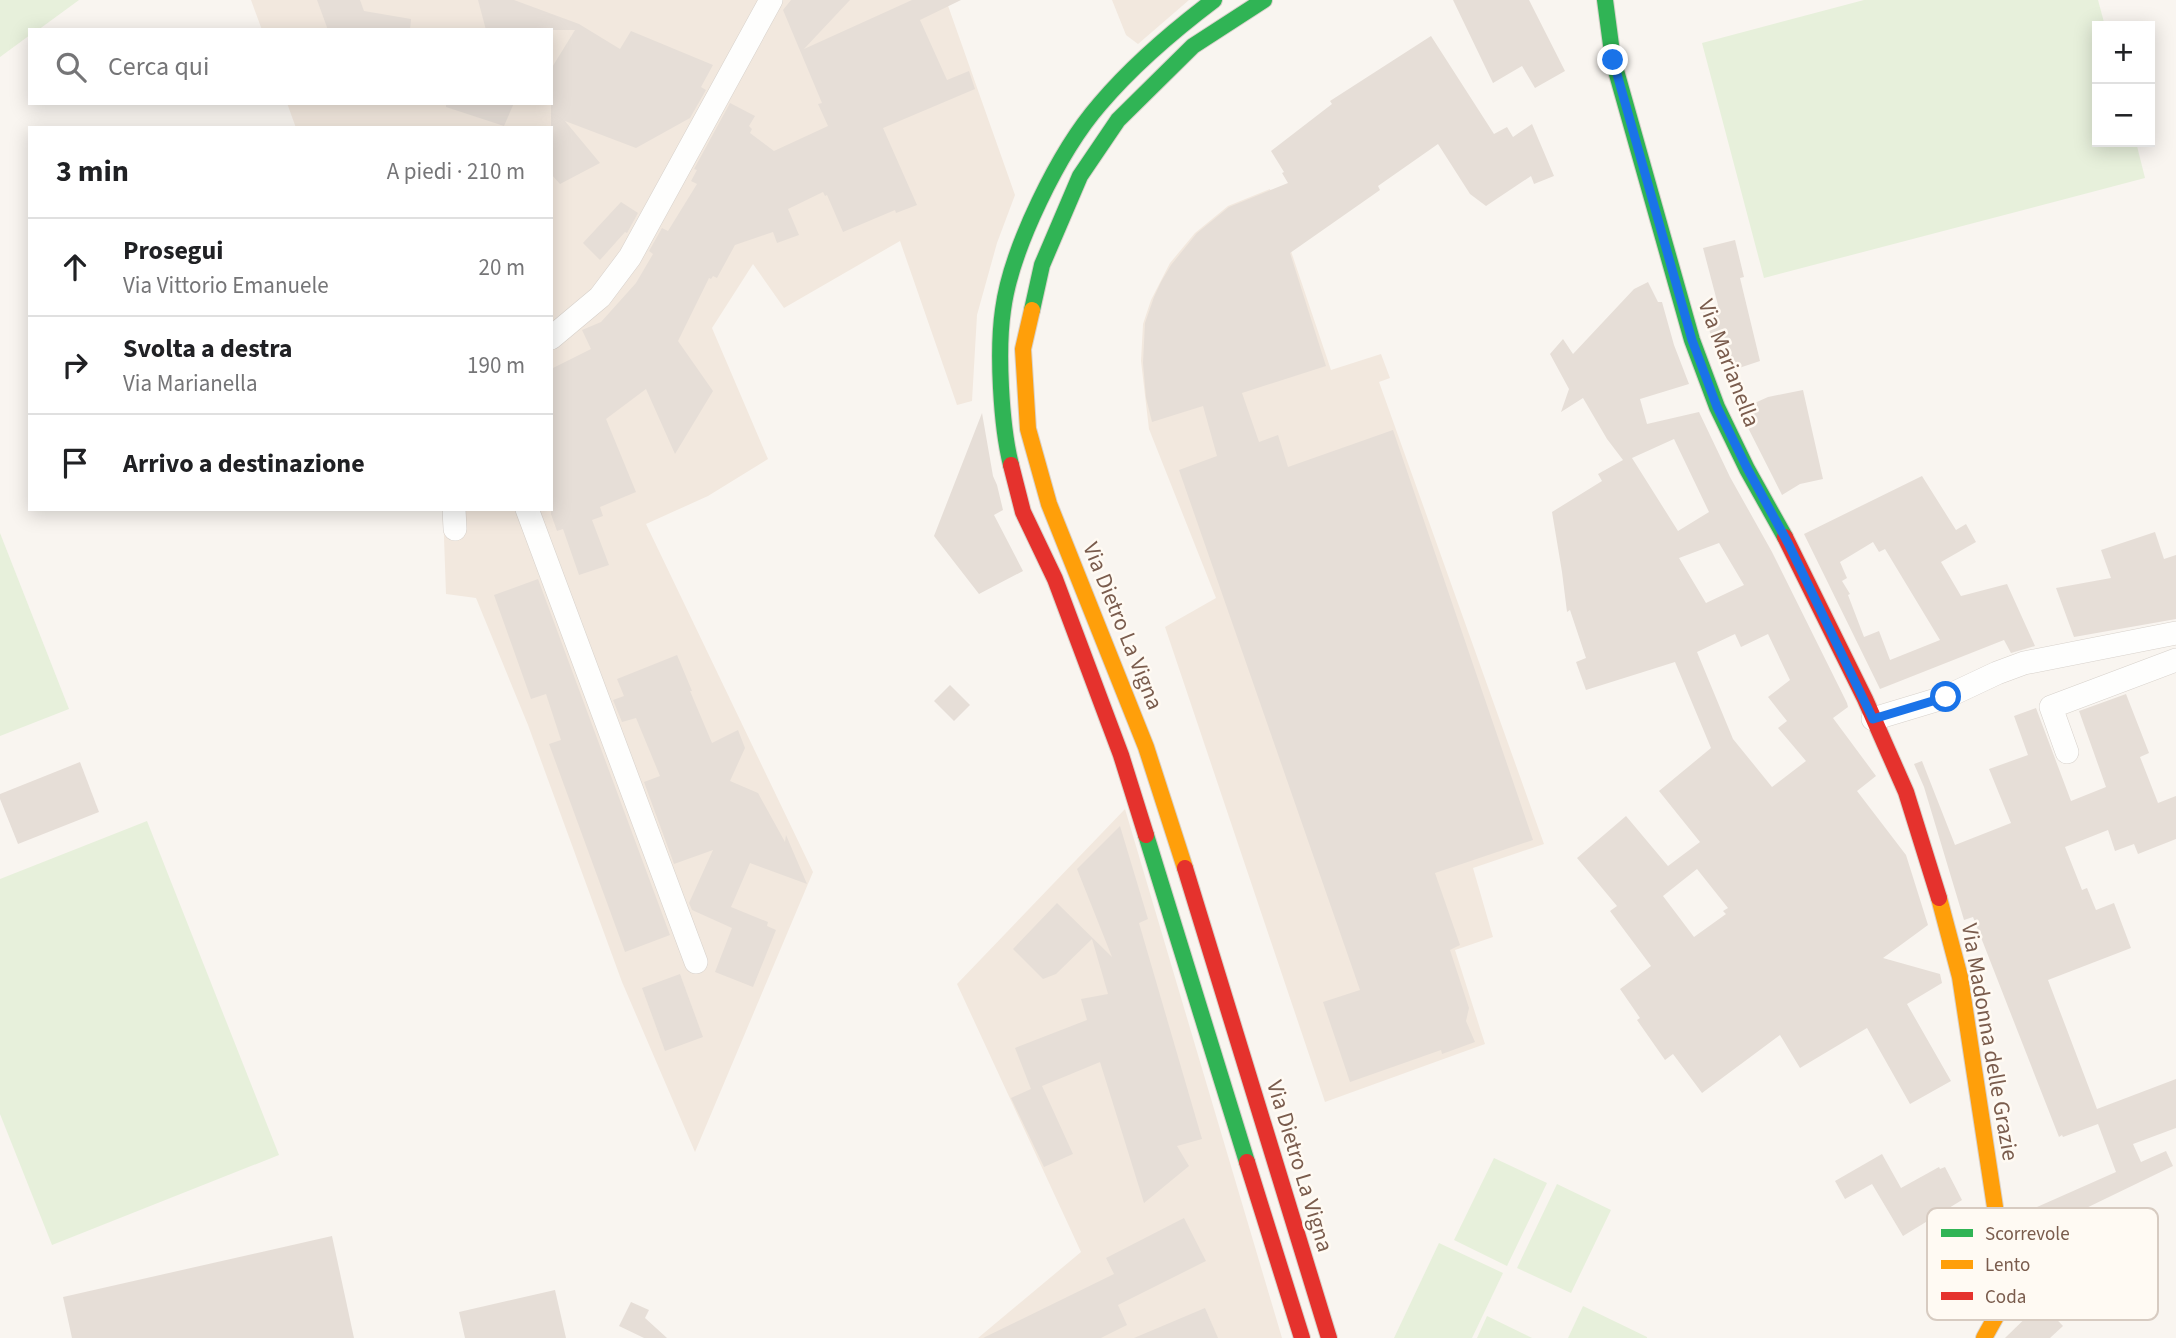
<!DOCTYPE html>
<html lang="it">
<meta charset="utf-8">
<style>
body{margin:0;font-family:"Source Sans 3",sans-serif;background:#f2f2f2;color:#202124}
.controls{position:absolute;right:21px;top:21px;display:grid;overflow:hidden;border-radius:0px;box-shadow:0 4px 18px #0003}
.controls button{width:63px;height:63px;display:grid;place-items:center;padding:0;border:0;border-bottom:2px solid #e0e0e0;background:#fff;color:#202124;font:35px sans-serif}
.stop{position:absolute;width:21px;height:21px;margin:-16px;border:5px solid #1a73e8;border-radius:50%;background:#fff}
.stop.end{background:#1a73e8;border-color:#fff;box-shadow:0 2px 7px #0008}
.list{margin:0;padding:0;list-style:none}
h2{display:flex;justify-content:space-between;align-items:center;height:91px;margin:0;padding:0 28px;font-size:30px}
h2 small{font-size:23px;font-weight:400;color:#757577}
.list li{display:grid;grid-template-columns:46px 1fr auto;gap:21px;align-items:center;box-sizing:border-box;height:98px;padding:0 28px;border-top:2px solid #e0e0e0}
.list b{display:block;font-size:26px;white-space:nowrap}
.list p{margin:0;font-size:23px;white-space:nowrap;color:#757577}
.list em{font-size:23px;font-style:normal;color:#757577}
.icon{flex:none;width:38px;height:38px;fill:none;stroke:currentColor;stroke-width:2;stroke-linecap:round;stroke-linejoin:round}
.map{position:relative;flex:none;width:2176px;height:1338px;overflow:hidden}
.search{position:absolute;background:#fff;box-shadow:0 4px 18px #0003;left:28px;top:28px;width:525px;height:77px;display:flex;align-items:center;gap:18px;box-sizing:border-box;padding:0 24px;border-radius:0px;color:#757577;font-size:26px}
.panel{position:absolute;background:#fff;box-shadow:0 4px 18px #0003;left:28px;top:126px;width:525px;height:385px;border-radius:0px}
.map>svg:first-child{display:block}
.residential{fill:#f2e8de}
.green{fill:#e7f0db}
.building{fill:#e6ded7;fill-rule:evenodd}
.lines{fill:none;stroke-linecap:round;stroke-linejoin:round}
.street-casing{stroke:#d7d1cb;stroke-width:24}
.fast-casing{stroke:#d9d2cb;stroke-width:18}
.slow-casing{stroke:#d9d2cb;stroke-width:18}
.jam-casing{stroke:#d9d2cb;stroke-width:18}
.street{stroke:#fefefd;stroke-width:23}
.fast{stroke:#30b455;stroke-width:16}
.slow{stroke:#ff9f0a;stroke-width:16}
.jam{stroke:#e5322d;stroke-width:16}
.route{stroke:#1a73e8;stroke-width:9}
.labels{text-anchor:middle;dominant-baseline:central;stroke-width:5;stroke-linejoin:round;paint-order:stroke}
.street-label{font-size:23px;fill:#7a5c4d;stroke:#fffaf3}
.key{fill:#fffaf3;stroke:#d7cbc1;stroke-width:2}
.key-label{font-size:19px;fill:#7a5c4d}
</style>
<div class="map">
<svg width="2176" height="1338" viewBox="0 0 2176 1338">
<rect width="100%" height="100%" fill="#f9f5f0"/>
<g class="residential">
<path d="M251,0H946L1015,195L997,243L977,315L972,401L957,405L900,241L784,308L753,264L712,328L768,459L708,496L646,524L813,872L695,1152L622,982L528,725L476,598L446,594L443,509H551V128H296L287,103H551V30H262Z"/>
<path d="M1112,0H1189L1138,44L1126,35Z"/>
<path d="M1270,189L1331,370L1381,354L1390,378L1379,382L1544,844L1473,868L1493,937L1455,950L1485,1044L1325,1102L1165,627L1216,598L1149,429L1141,361L1143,324L1151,300L1170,263L1195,233L1228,206Z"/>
<path d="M1125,809L1282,1338H978L1081,1252L957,984Z"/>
</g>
<g class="green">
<path d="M0,0H79L38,30H30V35L0,57Z"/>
<path d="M1864,0H2098L2105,26H2097V142H2136L2145,178L1764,278L1702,43Z"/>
<path d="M0,533L69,709L0,736Z"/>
<path d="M147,821L279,1155L52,1245L0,1114V879Z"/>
<path d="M1494,1158L1547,1183L1507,1266L1454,1240Z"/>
<path d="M1557,1184L1611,1210L1571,1293L1517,1268Z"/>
<path d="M1439,1243L1503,1273L1472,1338H1394Z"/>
<path d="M1583,1306L1647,1337V1338H1568Z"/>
<path d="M1487,1316L1532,1338H1477Z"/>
</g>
<g class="building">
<path d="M317,0H360L364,11L411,19L410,30H328Z"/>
<path d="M478,0H514L579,24L620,49L631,31L713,65L701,87L706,90L690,118L636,148L565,121L600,163L560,184L551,174V69L575,30H486Z"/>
<path d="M791,0H850L804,49L912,0H961L920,20L947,80L969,71L975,89L883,128L917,205L896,213L895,210L843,232L827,195L825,196L823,192L788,209L799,235L777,243L773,232L735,245L717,278L713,276L711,279L709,278L678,341L713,391L675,454L646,389L606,419L636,492L600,507L603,516L592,520L609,565L579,575L563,529L557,531L551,514V369L591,349L582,330L601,322L636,283L653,254L649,251L662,228L668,231L697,184L691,181L697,170L694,169L730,103L755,116L749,126L752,129L750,133L774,151L828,126L818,104L822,103L783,10Z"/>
<path d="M1453,0H1529L1565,71L1535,88L1522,66L1493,83Z"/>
<path d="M1431,36L1494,134L1507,127L1513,137L1532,124L1554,176L1534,184L1531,176L1486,206L1470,194L1438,144L1378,186L1380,190L1290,253L1326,366L1242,393L1259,442L1278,435L1288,467L1393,430L1533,840L1435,873L1460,945L1450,950L1469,1008L1466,1021L1475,1042L1442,1054L1441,1050L1350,1082L1323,1002L1360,990L1179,470L1217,456L1203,406L1152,422L1146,398L1143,363L1145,323L1154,297L1161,282L1171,265L1197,233L1229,207L1288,183L1282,173L1284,172L1271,151L1332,104L1330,101Z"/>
<path d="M446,103H514L504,126L446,107Z"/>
<path d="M621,202L638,213L627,233L625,232L600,260L583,243Z"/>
<path d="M1735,240L1744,277L1740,278L1760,361L1736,369L1734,360L1720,364L1701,304L1718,305L1703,248Z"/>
<path d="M1648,282L1658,302H1662L1674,345L1689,384L1640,399L1647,424L1699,412L1730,477L1772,552L1847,703L1848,707L1833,718L1876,776L1857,791L1906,855L1928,925L1883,958L1940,974L1942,983L1907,1004L1951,1081L1910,1104L1867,1028L1800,1068L1780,1035L1702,1093L1673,1054L1665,1060L1637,1020L1640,1018L1620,989L1651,966L1610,911L1617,906L1577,858L1626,816L1668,866L1700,842L1659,791L1711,748L1675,662L1586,690L1576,662L1586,658L1570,610L1567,612L1562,572L1552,512L1602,481L1598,474L1623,460L1607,439L1583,398L1561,412L1569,389L1550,354L1563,339L1573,354L1634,289ZM1674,439L1709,512L1678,531L1632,458ZM1719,543L1744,585L1706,603L1679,558ZM1735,634L1741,647L1768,634L1790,680L1768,697L1787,721L1778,728L1806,761L1772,787L1733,739L1697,652ZM1697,869L1728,908L1723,911L1726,914L1694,937L1663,896Z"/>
<path d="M1803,390L1823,479L1800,484L1782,495L1739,410L1768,397Z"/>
<path d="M982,413L993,476L997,485L1003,510L994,515L1023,571L979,594L934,536Z"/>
<path d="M1922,476L1956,530L1966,524L1976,542L1941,562L1961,596L2007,584L2035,646L2011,653L2004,640L1880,689L1804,534ZM1873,542L1879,552L1885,549L1940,640L1890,660L1879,631L1864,637L1848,595L1850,594L1842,581L1847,578L1840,562Z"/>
<path d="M2155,532L2164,559L2176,555V619L2074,637L2056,588L2111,578L2101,550Z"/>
<path d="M538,579L670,935L625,952L549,744L561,740L546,694L531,699L494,595Z"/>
<path d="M677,655L692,691H690L712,743L738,730L745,748L730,781L758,793L785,842L786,835L807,884L750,863L731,907L768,922L767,926L776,930L753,987L715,972L732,928L692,910L689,903L713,850L674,864L644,782L660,776L636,718L622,722L613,700L624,696L617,679Z"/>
<path d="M950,685L970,705L954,721L934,701Z"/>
<path d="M2126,694L2149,753L2140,757L2158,803L2176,796V839L2138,854L2134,844L2115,851L2108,830L2065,847L2082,890L2087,888L2096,910L2114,903L2131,948L2048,980L2097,1109L2176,1079V1128L2133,1144L2141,1162L2166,1151L2173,1166L2045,1228L2037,1207L2116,1172L2098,1124L2063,1137L2062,1135L2059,1137L1973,917L1964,920L1924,787L1914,764L1922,761L1955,845L2011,823L1989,769L2028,755L2014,716L2036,708L2071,801L2106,787L2079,711Z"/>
<path d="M80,762L99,812L18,844L0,799V794Z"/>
<path d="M1120,826L1148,919L1139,923L1202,1139L1177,1146L1189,1166L1144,1203L1100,1062L1042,1086L1073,1154L1044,1167L1011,1098L1031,1089L1015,1048L1087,1020L1081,999L1108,994L1092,939L1056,974L1043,979L1013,949L1057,903L1112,957L1077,869Z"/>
<path d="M680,974L703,1037L665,1051L642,988Z"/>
<path d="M1882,1154L1901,1188L1939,1167L1940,1169L1945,1167L1962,1200L1903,1236L1872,1184L1845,1199L1835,1181Z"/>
<path d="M1184,1218L1206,1261L1118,1305L1127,1325L1101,1338H983L1114,1274L1106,1258Z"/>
<path d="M332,1236L354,1338H72L63,1297Z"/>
<path d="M555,1290L566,1338H465L459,1312Z"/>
<path d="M631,1302L649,1310L645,1318L667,1338H644L619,1326Z"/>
<path d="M2041,1303L2063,1326L2050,1338H2005Z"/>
<path d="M1205,1308L1218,1338H1134Z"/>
</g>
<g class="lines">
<defs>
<g id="street">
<path d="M551,338L600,297L630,257L771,0"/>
<path d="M454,509L455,529"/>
<path d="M527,509L696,962"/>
<path d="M1873,719L1946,697L1997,673L2024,663L2176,633"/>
<path d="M2067,752L2051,707L2176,660"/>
</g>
<g id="fast">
<path d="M1605,0L1613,60L1692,340L1717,407L1747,469L1785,537"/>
<path d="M1032,310L1042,265L1080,176L1118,120L1193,46L1264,0"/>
<path d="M1011,465C1001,425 997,351 1003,310C1011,249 1059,151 1100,104C1133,65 1173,31 1214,0"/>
<path d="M1146,835L1247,1162"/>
</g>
<g id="slow">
<path d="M1032,310L1023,349L1028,429L1049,504L1146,747L1185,868"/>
<path d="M1939,898L1960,977L1995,1207L2001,1276L1999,1311L1984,1338"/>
</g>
<g id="jam">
<path d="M1011,465L1023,512L1055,579L1121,755L1146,835"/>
<path d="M1785,537L1865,699L1906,792L1939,898"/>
<path d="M1185,868L1329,1338"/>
<path d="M1247,1162L1302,1338"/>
</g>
</defs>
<use href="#street" class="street-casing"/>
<use href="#fast" class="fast-casing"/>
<use href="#slow" class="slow-casing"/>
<use href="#jam" class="jam-casing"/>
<use href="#street" class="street"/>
<use href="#fast" class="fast"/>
<use href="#slow" class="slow"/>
<use href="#jam" class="jam"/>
</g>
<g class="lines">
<path class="route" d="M1613,60L1692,340L1717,407L1747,468L1788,543L1873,719L1946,697"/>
</g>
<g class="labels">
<g class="street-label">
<text transform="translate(1729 363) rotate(69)">Via Marianella</text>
<text transform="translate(1123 626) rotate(68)">Via Dietro La Vigna</text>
<text transform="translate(1990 1042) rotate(80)">Via Madonna delle Grazie</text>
<text transform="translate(1300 1166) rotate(73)">Via Dietro La Vigna</text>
</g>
</g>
<rect x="1927" y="1208" width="231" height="112" rx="10" class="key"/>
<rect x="1941" y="1229" width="32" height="8" fill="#30b455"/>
<rect x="1941" y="1260" width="32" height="9" fill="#ff9f0a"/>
<rect x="1941" y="1292" width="32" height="8" fill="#e5322d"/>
<g class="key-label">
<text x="1985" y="1240">Scorrevole</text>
<text x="1985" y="1271">Lento</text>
<text x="1985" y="1303">Coda</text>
</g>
</svg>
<div class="controls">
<button>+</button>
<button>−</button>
</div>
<div class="stop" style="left:1946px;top:697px"></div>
<div class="stop end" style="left:1613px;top:60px"></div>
<div class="search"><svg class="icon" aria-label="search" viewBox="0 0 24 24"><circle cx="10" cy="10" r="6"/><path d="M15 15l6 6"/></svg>Cerca qui</div>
<section class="panel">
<h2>3 min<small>A piedi · 210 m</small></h2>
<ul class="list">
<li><svg class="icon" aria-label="ahead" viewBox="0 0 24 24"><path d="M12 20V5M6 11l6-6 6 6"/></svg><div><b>Prosegui</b><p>Via Vittorio Emanuele</p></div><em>20 m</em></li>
<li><svg class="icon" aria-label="right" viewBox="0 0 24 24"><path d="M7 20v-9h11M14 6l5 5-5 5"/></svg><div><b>Svolta a destra</b><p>Via Marianella</p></div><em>190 m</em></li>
<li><svg class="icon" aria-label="arrive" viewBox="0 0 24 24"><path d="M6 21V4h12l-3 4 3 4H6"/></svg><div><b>Arrivo a destinazione</b></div></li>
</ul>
</section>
</div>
